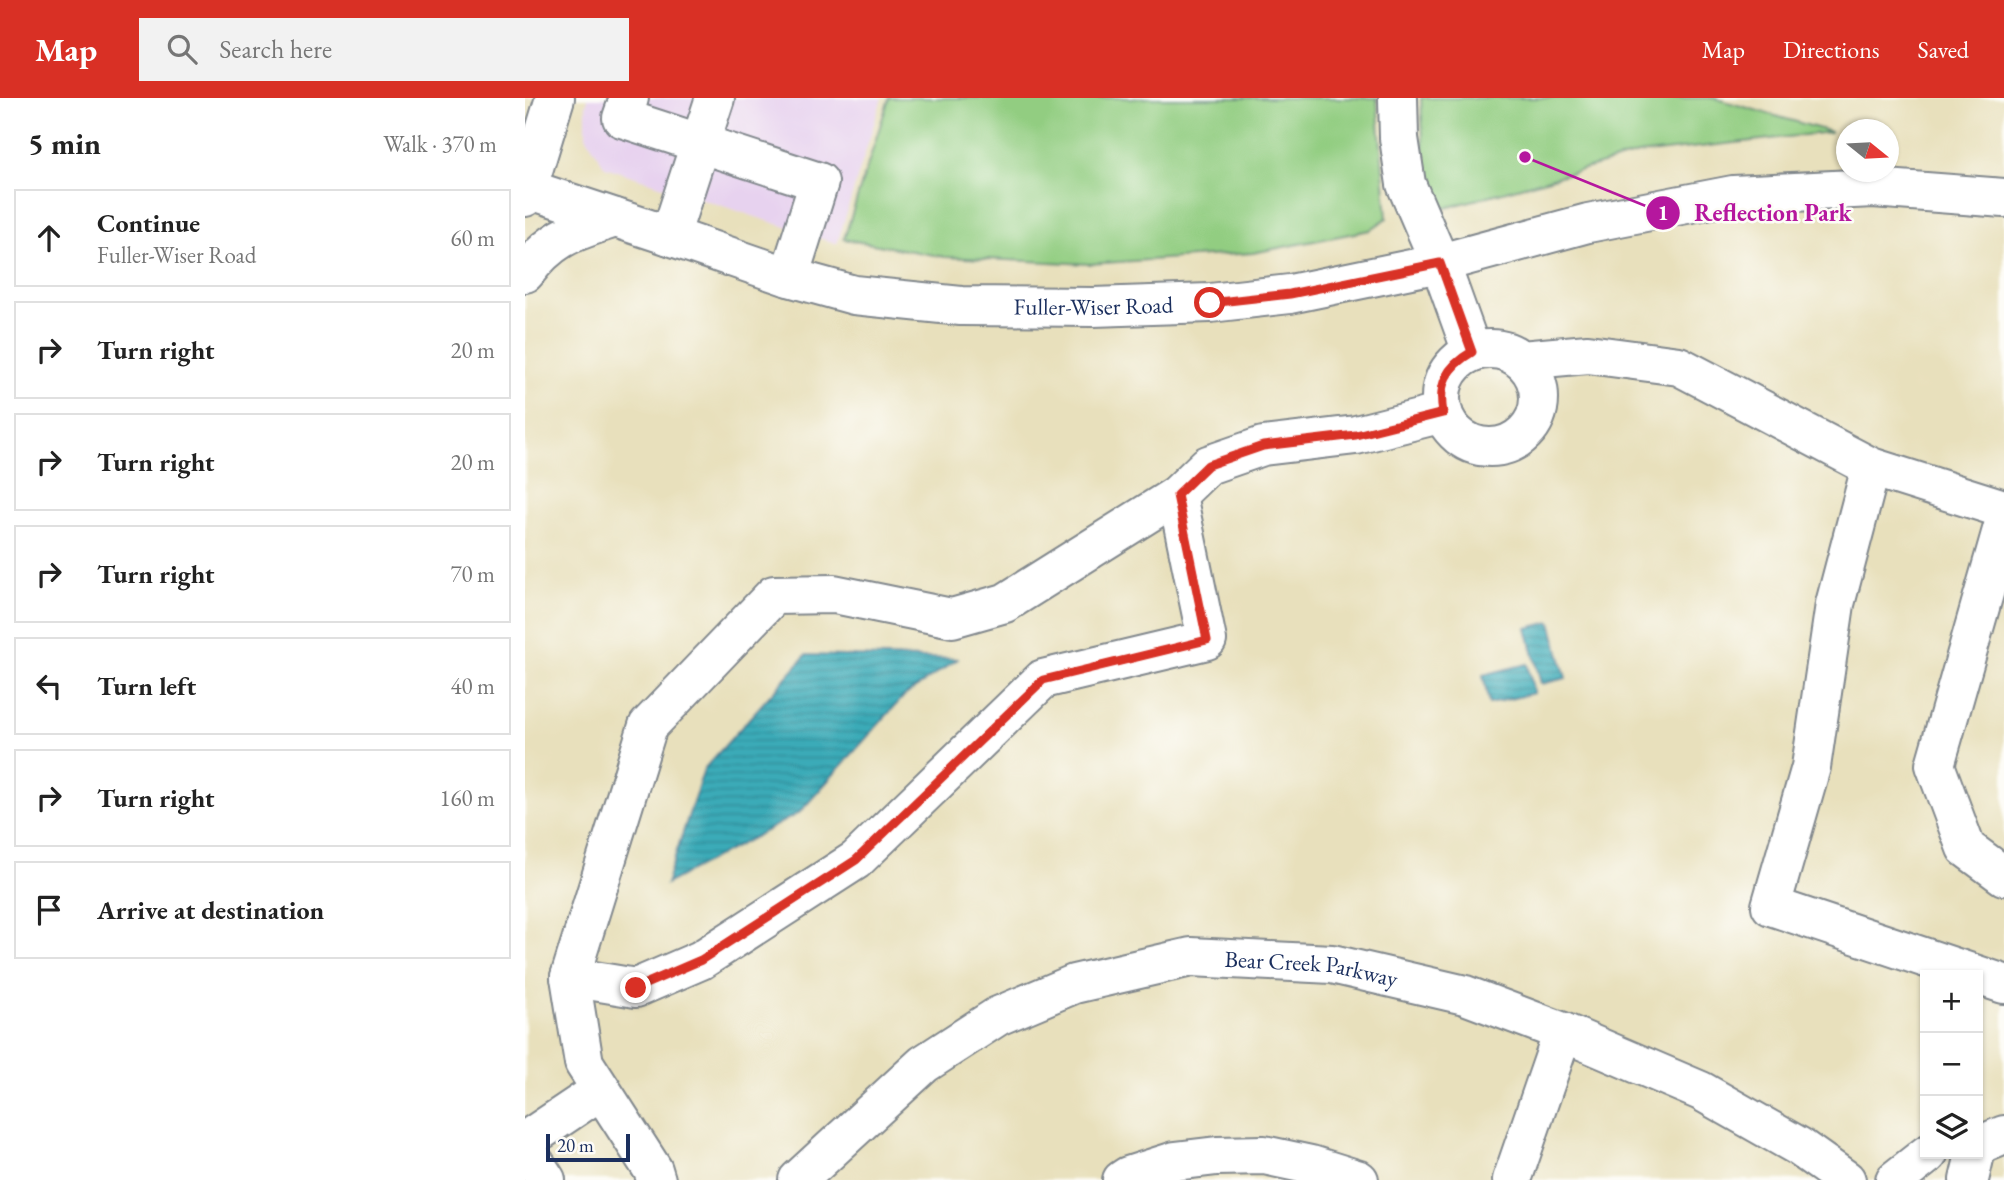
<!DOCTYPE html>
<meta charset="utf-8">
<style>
body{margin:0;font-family:"EB Garamond",serif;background:#f2f2f2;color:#222}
.controls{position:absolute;right:21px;bottom:21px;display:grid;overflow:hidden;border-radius:0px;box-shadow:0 2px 5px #0004}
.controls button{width:63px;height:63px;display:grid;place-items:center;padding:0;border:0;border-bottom:2px solid #e0e0e0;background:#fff;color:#222;font:35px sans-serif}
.compass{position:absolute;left:1311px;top:21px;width:63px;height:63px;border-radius:50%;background:#fff;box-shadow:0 2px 5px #0004;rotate:108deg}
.scale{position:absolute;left:21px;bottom:18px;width:84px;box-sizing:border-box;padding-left:7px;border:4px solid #1b2f5e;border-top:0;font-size:19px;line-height:24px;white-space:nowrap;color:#1b2f5e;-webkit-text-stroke:5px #fdfcf7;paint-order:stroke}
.stop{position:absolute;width:21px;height:21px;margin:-16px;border:5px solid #d93025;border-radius:50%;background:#fff}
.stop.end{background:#d93025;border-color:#fff;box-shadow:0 2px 7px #0008}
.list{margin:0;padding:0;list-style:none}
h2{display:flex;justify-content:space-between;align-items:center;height:91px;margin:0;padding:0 28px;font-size:30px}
h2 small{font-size:23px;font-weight:400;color:#767676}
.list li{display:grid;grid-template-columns:46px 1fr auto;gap:21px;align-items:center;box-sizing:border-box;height:98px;margin:0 14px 14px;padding:0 14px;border:2px solid #e0e0e0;border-radius:0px}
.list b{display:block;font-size:26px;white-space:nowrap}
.list p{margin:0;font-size:23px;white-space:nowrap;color:#767676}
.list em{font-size:23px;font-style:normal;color:#767676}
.icon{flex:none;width:38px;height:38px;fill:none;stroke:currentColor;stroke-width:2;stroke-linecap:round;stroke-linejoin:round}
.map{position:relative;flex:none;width:1479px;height:1082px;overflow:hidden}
header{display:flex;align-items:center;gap:42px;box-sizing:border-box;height:98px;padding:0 35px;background:#d93025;color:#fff}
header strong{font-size:33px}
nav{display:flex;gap:38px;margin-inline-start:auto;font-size:24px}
.search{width:490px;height:63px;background:#f2f2f2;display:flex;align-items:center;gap:18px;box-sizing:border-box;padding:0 24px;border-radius:0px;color:#767676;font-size:26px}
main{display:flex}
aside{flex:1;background:#fff}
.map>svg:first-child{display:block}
.built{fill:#e7d2ef}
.green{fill:#92cd81;stroke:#567e70;stroke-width:2}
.water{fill:url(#water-rules);stroke:#2b6d8b;stroke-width:2}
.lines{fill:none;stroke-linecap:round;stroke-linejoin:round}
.minor-casing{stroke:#82888d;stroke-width:42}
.major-casing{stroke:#82888d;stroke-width:42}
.minor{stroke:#fff;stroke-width:38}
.major{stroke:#fff;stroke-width:38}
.route{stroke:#d93025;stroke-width:9}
.labels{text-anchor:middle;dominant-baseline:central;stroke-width:5;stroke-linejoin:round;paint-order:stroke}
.street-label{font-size:23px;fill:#1b2f5e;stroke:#fdfcf7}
.leader{fill:none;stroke:#b5179e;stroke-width:2.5}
.callout-dot{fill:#b5179e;stroke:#fdfcf7;stroke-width:2.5}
.mark-label{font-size:21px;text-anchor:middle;font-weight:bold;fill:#fff}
.callout-label{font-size:24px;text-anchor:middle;font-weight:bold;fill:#b5179e;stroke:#fdfcf7;stroke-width:5;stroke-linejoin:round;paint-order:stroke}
</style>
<header>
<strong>Map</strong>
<div class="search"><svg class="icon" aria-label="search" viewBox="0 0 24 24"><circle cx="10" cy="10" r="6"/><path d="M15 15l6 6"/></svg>Search here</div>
<nav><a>Map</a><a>Directions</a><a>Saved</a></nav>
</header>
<main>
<aside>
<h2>5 min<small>Walk · 370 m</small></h2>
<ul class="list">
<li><svg class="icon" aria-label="ahead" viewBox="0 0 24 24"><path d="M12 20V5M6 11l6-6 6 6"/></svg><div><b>Continue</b><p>Fuller-Wiser Road</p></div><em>60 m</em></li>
<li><svg class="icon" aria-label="right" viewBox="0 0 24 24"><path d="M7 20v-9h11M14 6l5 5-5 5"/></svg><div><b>Turn right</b></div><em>20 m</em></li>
<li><svg class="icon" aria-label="right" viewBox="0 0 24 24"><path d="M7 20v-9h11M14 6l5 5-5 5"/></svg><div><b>Turn right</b></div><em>20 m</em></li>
<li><svg class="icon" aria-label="right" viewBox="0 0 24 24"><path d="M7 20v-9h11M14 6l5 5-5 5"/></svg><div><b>Turn right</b></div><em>70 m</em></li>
<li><svg class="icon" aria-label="left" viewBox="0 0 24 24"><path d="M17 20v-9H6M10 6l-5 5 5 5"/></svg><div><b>Turn left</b></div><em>40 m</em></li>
<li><svg class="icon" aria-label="right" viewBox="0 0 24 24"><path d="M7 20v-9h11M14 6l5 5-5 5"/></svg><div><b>Turn right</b></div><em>160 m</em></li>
<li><svg class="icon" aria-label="arrive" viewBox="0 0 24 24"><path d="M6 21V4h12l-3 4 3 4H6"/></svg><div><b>Arrive at destination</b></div></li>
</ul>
</aside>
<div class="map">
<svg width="1479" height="1082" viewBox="0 0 1479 1082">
<defs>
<pattern id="water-rules" width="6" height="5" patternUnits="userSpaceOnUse" patternTransform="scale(1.75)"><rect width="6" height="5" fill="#3babb8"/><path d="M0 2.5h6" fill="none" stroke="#318c99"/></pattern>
</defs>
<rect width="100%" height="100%" fill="#fdfcf7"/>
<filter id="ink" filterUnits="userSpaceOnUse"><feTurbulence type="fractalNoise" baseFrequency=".0143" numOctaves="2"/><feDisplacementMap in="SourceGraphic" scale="14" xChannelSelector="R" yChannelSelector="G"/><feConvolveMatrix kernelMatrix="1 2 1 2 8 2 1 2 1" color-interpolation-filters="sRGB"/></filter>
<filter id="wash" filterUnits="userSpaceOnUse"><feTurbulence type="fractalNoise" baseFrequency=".00686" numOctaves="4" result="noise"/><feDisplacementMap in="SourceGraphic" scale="28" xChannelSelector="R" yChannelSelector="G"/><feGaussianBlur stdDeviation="1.57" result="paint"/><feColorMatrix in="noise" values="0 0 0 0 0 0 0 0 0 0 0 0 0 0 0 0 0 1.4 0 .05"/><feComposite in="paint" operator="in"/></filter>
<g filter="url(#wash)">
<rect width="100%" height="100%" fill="#e8e0bc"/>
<path class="built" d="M63,0H357L312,146L80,69L61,38V8Z"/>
<g class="green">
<path d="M364,0H852L862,120L845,132L728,155L564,166L420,159L319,141Z"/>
<path d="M896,0H1189L1306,34L1113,56L910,113L899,63Z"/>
</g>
<g class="water">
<path d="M1026,524L1041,580L1016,586L1002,530Z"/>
<path d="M281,557L433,561L379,598L274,715L141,786L179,671Z"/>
<path d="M1002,566L1009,595L964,606L958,577Z"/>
</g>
</g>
<g filter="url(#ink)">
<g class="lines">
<defs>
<g id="minor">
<path d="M104,0L97,20L294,84L264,179"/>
<path d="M873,0L874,40L881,86L915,165L947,254"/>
<path id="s1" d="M0,90L145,138L264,179L329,197L436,208L568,209L685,205L765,196L915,165L1063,125L1208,97L1348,90L1479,100"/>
<path d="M145,138L190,0"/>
<circle cx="965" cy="300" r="49"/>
<path d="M996,262L1063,256L1154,268L1346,369L1479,411"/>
<path d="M1346,369L1310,506L1286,669L1246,808L1479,886"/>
<path d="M1479,425L1410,667L1441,750L1479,778"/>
<path d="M45,879L111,890L176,862L331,762L518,581L682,542L652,397"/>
<path d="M0,1043L76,992"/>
<path d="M1453,1048L1479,1037"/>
<path d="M0,1050L21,1082"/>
<path d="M131,1082L128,1072L59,965L45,879L123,628L249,497L309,496L427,520L480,505L652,397L683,367L738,348L831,337L918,315"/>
<path id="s2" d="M273,1082L399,966L473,918L549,886L666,859L807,866L940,897L1038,934L1176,993L1273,1048L1321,1082"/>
<path d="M597,1082L603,1078L650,1063L692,1058L739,1057L786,1067L834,1082"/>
<path d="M987,1082L1038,934"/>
<path d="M1370,1082L1403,1056"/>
<path d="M1444,1082L1450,1056"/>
</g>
<g id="major">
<path d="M0,99L30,0"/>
<path d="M0,175C28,138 48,134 90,120"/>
</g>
</defs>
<use href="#minor" class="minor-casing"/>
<use href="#major" class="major-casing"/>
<use href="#minor" class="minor"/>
<use href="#major" class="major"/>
</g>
</g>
<g class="lines" filter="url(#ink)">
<path class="route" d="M111,890L176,862L331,762L518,582L682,542L652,397L683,367L738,348L831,337L918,315C913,286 921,269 947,254L915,165L765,196L685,205"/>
</g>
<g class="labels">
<g class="street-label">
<text stroke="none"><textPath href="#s1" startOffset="586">Fuller-Wiser Road</textPath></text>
<text stroke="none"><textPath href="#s2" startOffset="583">Bear Creek Parkway</textPath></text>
</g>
</g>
<path class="leader" d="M1000 59L1138 115"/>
<g class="callout-dot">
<circle cx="1000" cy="59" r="7"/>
<circle cx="1138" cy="115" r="18"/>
</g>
<g class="mark-label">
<text x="1138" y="122">1</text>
</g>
<g class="callout-label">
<text x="1248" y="123">Reflection Park</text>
</g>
</svg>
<div class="controls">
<button>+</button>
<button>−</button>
<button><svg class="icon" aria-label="layers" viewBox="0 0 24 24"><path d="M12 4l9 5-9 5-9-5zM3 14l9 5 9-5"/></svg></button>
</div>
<svg class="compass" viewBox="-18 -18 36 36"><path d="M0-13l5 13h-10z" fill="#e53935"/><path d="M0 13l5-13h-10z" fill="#767676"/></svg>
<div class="scale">20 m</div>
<div class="stop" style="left:685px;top:205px"></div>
<div class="stop end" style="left:111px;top:890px"></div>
</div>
</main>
